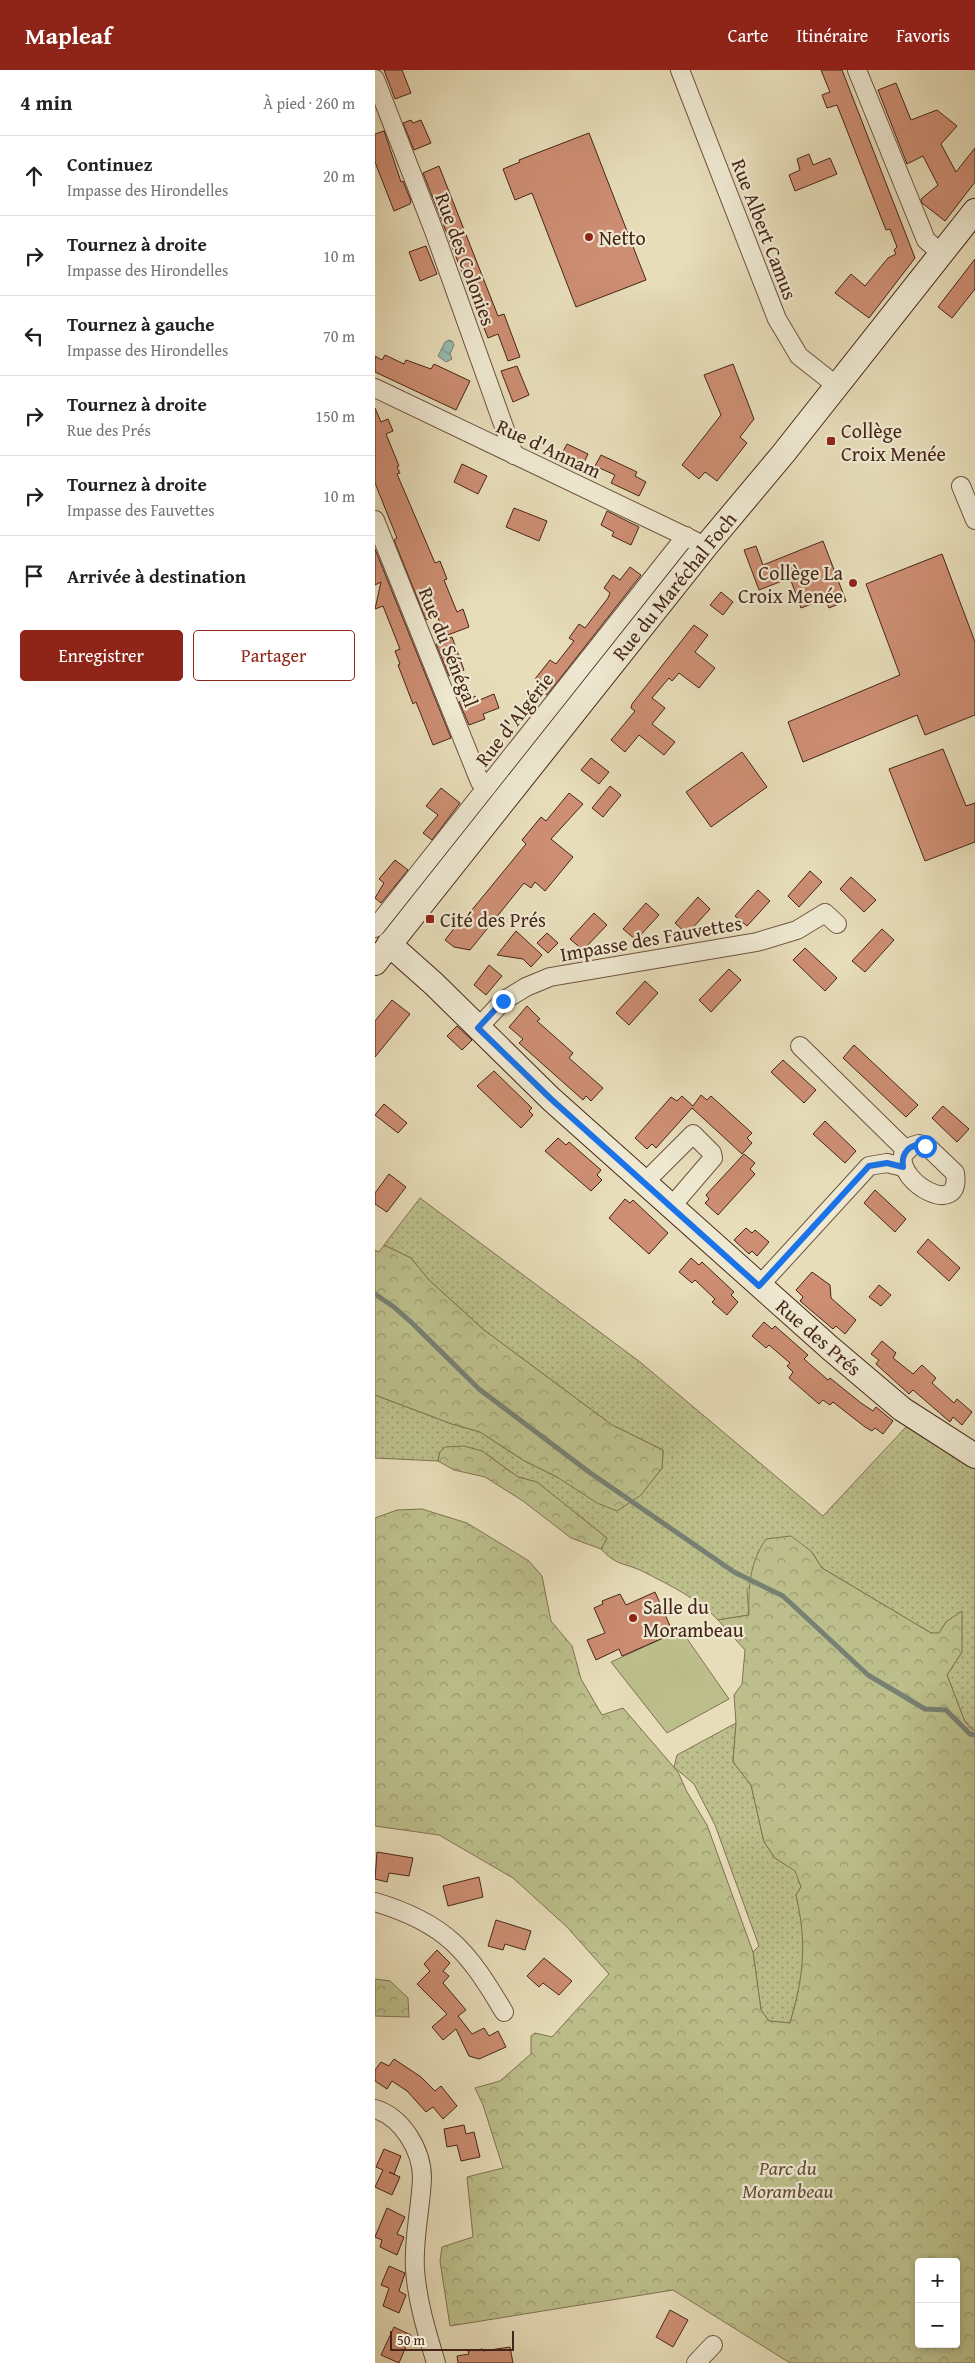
<!DOCTYPE html>
<html lang="fr">
<meta charset="utf-8">
<style>
body{margin:0;font-family:"Gentium Book Plus",serif;background:#f6f6f6;color:#202124}
.controls{position:absolute;right:15px;bottom:15px;display:grid;overflow:hidden;border-radius:5px;box-shadow:0 2px 8px #0003}
.controls button{width:45px;height:45px;display:grid;place-items:center;padding:0;border:0;border-bottom:1px solid #e0e0e0;background:#fff;color:#202124;font:25px sans-serif}
.scale{position:absolute;left:15px;bottom:12px;width:124px;box-sizing:border-box;padding-left:5px;border:2px solid #462518;border-top:0;font-size:14px;line-height:18px;white-space:nowrap;color:#462518;-webkit-text-stroke:4px #efe9d2;paint-order:stroke}
.stop{position:absolute;width:15px;height:15px;margin:-11px;border:4px solid #1a73e8;border-radius:50%;background:#fff}
.stop.end{background:#1a73e8;border-color:#fff;box-shadow:0 1px 5px #0008}
.list{margin:0;padding:0;list-style:none}
h2{display:flex;justify-content:space-between;align-items:center;height:65px;margin:0;padding:0 20px;font-size:21px}
h2 small{font-size:16px;font-weight:400;color:#757577}
.list li{display:grid;grid-template-columns:32px 1fr auto;gap:15px;align-items:center;box-sizing:border-box;height:80px;padding:0 20px;border-top:1px solid #e0e0e0}
.list b{display:block;font-size:19px;white-space:nowrap}
.list p{margin:0;font-size:16px;white-space:nowrap;color:#757577}
.list em{font-size:16px;font-style:normal;color:#757577}
.actions{display:flex;gap:10px;padding:15px 20px}
.actions a{flex:1;padding:11px 0;border:1px solid #8f2418;border-radius:5px;text-align:center;font-size:18px;color:#8f2418}
.actions .main{background:#8f2418;color:#fff}
.icon{flex:none;width:28px;height:28px;fill:none;stroke:currentColor;stroke-width:2;stroke-linecap:round;stroke-linejoin:round}
.map{position:relative;flex:none;width:600px;height:2293px;overflow:hidden}
header{display:flex;align-items:center;gap:30px;box-sizing:border-box;height:70px;padding:0 25px;background:#8f2418;color:#fff}
header strong{font-size:24px}
nav{display:flex;gap:28px;margin-inline-start:auto;font-size:18px}
main{display:flex}
aside{flex:1;background:#fff}
.map>svg:first-child{display:block}
.grass{fill:url(#grass-dots);stroke:#817252}
.forest{fill:url(#forest-crowns);stroke:#817252;fill-rule:evenodd}
.pitch{fill:#bcbf8b;stroke:#817252}
.water{fill:url(#water-waves);stroke:#778073}
.lines{fill:none;stroke-linecap:round;stroke-linejoin:round}
.stream{stroke:#778073;stroke-width:5}
.building{fill:#cd8e73;stroke:#462518}
.street-casing{stroke:#6e5340;stroke-width:20}
.secondary-casing{stroke:#462518;stroke-width:26}
.street{stroke:#efe9d2;stroke-width:18}
.secondary{stroke:#efe9d2;stroke-width:24}
.route{stroke:#1a73e8;stroke-width:6}
.poi-dot{fill:#8f2418;stroke:#efe9d2;stroke-width:2}
.labels{text-anchor:middle;dominant-baseline:central;stroke-width:4.5;stroke-linejoin:round;paint-order:stroke}
.street-label{font-size:20px;fill:#462518;stroke:#efe9d2}
.poi-label{font-size:20px;fill:#462518;stroke:#efe9d2;text-anchor:start}
.park-label{font-size:20px;font-style:italic;fill:#644c35;stroke:#efe9d2}
</style>
<header>
<strong>Mapleaf</strong>
<nav><a>Carte</a><a>Itinéraire</a><a>Favoris</a></nav>
</header>
<main>
<aside>
<h2>4 min<small>À pied · 260 m</small></h2>
<ul class="list">
<li><svg class="icon" aria-label="ahead" viewBox="0 0 24 24"><path d="M12 20V5M6 11l6-6 6 6"/></svg><div><b>Continuez</b><p>Impasse des Hirondelles</p></div><em>20 m</em></li>
<li><svg class="icon" aria-label="right" viewBox="0 0 24 24"><path d="M7 20v-9h11M14 6l5 5-5 5"/></svg><div><b>Tournez à droite</b><p>Impasse des Hirondelles</p></div><em>10 m</em></li>
<li><svg class="icon" aria-label="left" viewBox="0 0 24 24"><path d="M17 20v-9H6M10 6l-5 5 5 5"/></svg><div><b>Tournez à gauche</b><p>Impasse des Hirondelles</p></div><em>70 m</em></li>
<li><svg class="icon" aria-label="right" viewBox="0 0 24 24"><path d="M7 20v-9h11M14 6l5 5-5 5"/></svg><div><b>Tournez à droite</b><p>Rue des Prés</p></div><em>150 m</em></li>
<li><svg class="icon" aria-label="right" viewBox="0 0 24 24"><path d="M7 20v-9h11M14 6l5 5-5 5"/></svg><div><b>Tournez à droite</b><p>Impasse des Fauvettes</p></div><em>10 m</em></li>
<li><svg class="icon" aria-label="arrive" viewBox="0 0 24 24"><path d="M6 21V4h12l-3 4 3 4H6"/></svg><div><b>Arrivée à destination</b></div></li>
</ul>
<div class="actions"><a class="main">Enregistrer</a><a>Partager</a></div>
</aside>
<div class="map">
<svg width="600" height="2293" viewBox="0 0 600 2293">
<defs>
<pattern id="grass-dots" width="8" height="8" patternUnits="userSpaceOnUse" patternTransform="scale(1.25)"><rect width="8" height="8" fill="#bcbf8b"/><path d="M2 2h.1M6 6h.1" fill="none" stroke="#9b9b71" stroke-width="1.8" stroke-linecap="round"/></pattern>
<pattern id="forest-crowns" width="20" height="18" patternUnits="userSpaceOnUse" patternTransform="scale(1.25)"><rect width="20" height="18" fill="#bcbf8b"/><path d="M2 6a3 3 0 1 1 6 0M12 15a3 3 0 1 1 6 0" fill="none" stroke="#9b9b71"/></pattern>
<pattern id="water-waves" width="16" height="10" patternUnits="userSpaceOnUse" patternTransform="scale(1.25)"><rect width="16" height="10" fill="#97bcb0"/><path d="M0 5q4-4 8 0t8 0" fill="none" stroke="#7d998e"/></pattern>
</defs>
<rect width="100%" height="100%" fill="#e7ddb9"/>
<filter id="stains"><feTurbulence type="fractalNoise" baseFrequency=".004" numOctaves="4"/><feColorMatrix values="0 0 0 0 .2 0 0 0 0 .09 0 0 0 0 .02 0 0 0 .5 -.17"/></filter>
<radialGradient id="worn" r=".72"><stop offset=".6" stop-color="#630" stop-opacity="0"/><stop offset="1" stop-color="#630" stop-opacity=".3"/></radialGradient>
<g class="grass">
<path d="M45,1128L265,1292L448,1446L531,1357L600,1396V1661L590,1652L572,1605L587,1582L571,1552L564,1564L556,1563L447,1498L436,1481L372,1519L374,1545L343,1550C324,1529 294,1515 269,1502C249,1492 243,1497 226,1479L232,1468L162,1412L143,1407L107,1381L65,1382L63,1391L0,1388V1325L77,1354L105,1362L148,1390L182,1407L266,1425L287,1398L288,1380L237,1355L109,1260L54,1210L36,1188L9,1175Z"/>
<path d="M361,1653L358,1692L376,1715L389,1772L400,1788L421,1801L426,1817L421,1825C433,1875 429,1905 415,1953L394,1951L386,1940L378,1882L384,1876L340,1755L319,1714L299,1697L302,1685Z"/>
</g>
<g class="forest">
<path d="M9,1175L36,1188L54,1210L109,1260L237,1355L288,1380L287,1398L266,1425L242,1441L222,1433L182,1407L148,1390L105,1362L77,1354L0,1325V1180L4,1182Z"/>
<path d="M89,1376L107,1381L143,1407L162,1412L232,1468L226,1479L196,1468L148,1431L110,1407L79,1400L63,1391L65,1382L70,1377Z"/>
<path d="M47,1439L92,1453L154,1491L167,1506L176,1551L197,1576L206,1609L227,1645L248,1638L303,1702L312,1722L332,1755L378,1882L386,1940L394,1951L415,1953C429,1906 432,1873 421,1825L426,1817L420,1801L400,1788L389,1772L376,1715L358,1692L361,1653L359,1625L367,1614L370,1580L343,1550L374,1545C373,1517 375,1492 391,1469L416,1466L436,1481L447,1498L556,1563H564L571,1552L587,1541V1582L572,1605L590,1652L600,1661V2293H415L298,2220L75,2256L65,2191L67,2177L98,2167L92,2107L128,2098L108,2035L100,2018L125,2011L156,1984V1966L160,1963L177,1967L234,1904L191,1856L138,1808L64,1765L0,1756V1448L22,1440ZM544,2192H581V2274H544Z"/>
<path d="M0,1909L15,1911L33,1928L34,1947L0,1946Z"/>
</g>
<path class="pitch" d="M306,1560L354,1629L292,1663L236,1592Z"/>
<path class="water" d="M74,270L77,271L79,275L75,284L77,289L71,292L63,286L70,272Z"/>
<g class="lines">
<path class="stream" d="M0,1224L19,1237L37,1253L104,1319L214,1402L359,1502L408,1526L493,1605L550,1639L571,1640L595,1664L600,1665"/>
</g>
<g class="building">
<path d="M9,0H27L36,23L20,29Z"/>
<path d="M446,0H467L540,188L494,248L460,223L476,204L490,216L513,188L521,184L519,180L522,177L515,159L511,160L462,35L452,38L447,25L455,22Z"/>
<path d="M521,13L536,50L562,40L582,56L566,74L581,102L600,78V112L570,151L547,133L546,129L563,115L548,86L532,94L503,20Z"/>
<path d="M36,50L38,53L46,50L56,73L39,80L28,53Z"/>
<path d="M9,61L26,112L28,111L36,131L35,134L19,141L0,92V64Z"/>
<path d="M214,63L271,210L201,237L157,123L140,130L128,99L145,92L144,90Z"/>
<path d="M434,84L438,95L455,88L462,104L420,121L414,105L425,100L422,89Z"/>
<path d="M64,96L123,246L129,244L145,287L133,291L123,264L113,268L48,103Z"/>
<path d="M51,176L62,204L45,211L34,182Z"/>
<path d="M600,189V219L577,248L563,237Z"/>
<path d="M10,285L29,294L31,290L56,299L59,294L95,311L81,340L0,302V286L7,290Z"/>
<path d="M358,294L379,349L365,367L372,373L342,411L330,402L324,409L307,395L346,345L329,305Z"/>
<path d="M142,296L154,325L138,332L126,301Z"/>
<path d="M0,338L6,352L13,349L18,361L11,364L24,396L22,397L25,403L22,404L60,493L65,491L72,509L69,510L82,542L88,539L94,557L70,566L62,545L51,550L19,470L22,468L0,413Z"/>
<path d="M192,374L213,384L206,399L184,389Z"/>
<path d="M226,385L262,402L260,406L271,412L264,426L236,413L240,405L220,396Z"/>
<path d="M87,394L112,406L103,424L79,412Z"/>
<path d="M139,438L172,451L164,471L131,457Z"/>
<path d="M232,441L264,457L256,475L237,466L239,462L226,455Z"/>
<path d="M448,471L471,531L454,538L450,529L426,538L415,508L384,520L369,480L381,476L388,495Z"/>
<path d="M0,479L76,668L58,675L41,632L38,634L23,595L25,594L20,581L25,579L8,536L0,539L6,512L0,515Z"/>
<path d="M567,484L600,572V645L550,665L542,645L428,692L413,652L525,605L491,514Z"/>
<path d="M255,497L266,505L172,625L163,618L166,614L160,609L175,590L181,594L199,571L194,568L204,554L210,558L233,528L235,523L229,518L238,505L245,510Z"/>
<path d="M346,522L358,532L348,545L335,535Z"/>
<path d="M319,555L333,565L320,582L340,598L324,618L304,603L297,611L294,608L277,628L290,638L277,654L300,672L289,685L264,665L250,682L236,670L260,641L256,638L257,634Z"/>
<path d="M77,567L89,600L74,606L61,574Z"/>
<path d="M119,624L124,638L108,644L110,649L94,655L84,632L100,626L102,631Z"/>
<path d="M568,679L591,736L600,733V772L550,791L514,699Z"/>
<path d="M367,682L392,717L336,757L311,722Z"/>
<path d="M216,688L234,702L224,714L206,700Z"/>
<path d="M235,716L246,725L228,747L217,738Z"/>
<path d="M66,718L85,733L57,770L48,763L63,745L51,736Z"/>
<path d="M194,723L208,734L176,769L198,787L170,821L160,812L156,818L149,813L95,880L79,877L70,870L85,851L87,852L151,774L147,770L166,747L171,751Z"/>
<path d="M20,790L33,800L6,833L0,828L9,813L4,809Z"/>
<path d="M435,801L447,812L424,837L413,826Z"/>
<path d="M476,807L501,830L489,842L465,819Z"/>
<path d="M383,820L395,831L372,856L360,846Z"/>
<path d="M323,827L335,839L312,864L300,853Z"/>
<path d="M271,833L284,845L261,870L248,859Z"/>
<path d="M219,843L232,855L208,880L195,869Z"/>
<path d="M507,859L519,870L490,902L477,891Z"/>
<path d="M141,861L167,885L156,897L148,889L122,885Z"/>
<path d="M172,863L183,873L173,883L162,873Z"/>
<path d="M430,878L462,908L450,921L418,890Z"/>
<path d="M114,895L127,906L111,925L99,915Z"/>
<path d="M354,899L366,910L336,942L324,930Z"/>
<path d="M270,911L283,923L254,955L241,943Z"/>
<path d="M17,930L35,944L0,987V951Z"/>
<path d="M152,936L165,949L162,951L198,983L194,988L228,1018L216,1031L211,1026L208,1030L144,973L148,969L134,957Z"/>
<path d="M82,956L97,970L87,980L72,966Z"/>
<path d="M479,975L543,1035L531,1047L468,988Z"/>
<path d="M408,990L441,1020L429,1033L396,1002Z"/>
<path d="M119,1001L157,1038L154,1041L158,1045L146,1058L102,1016Z"/>
<path d="M326,1025L332,1030L336,1026L377,1063L372,1068L377,1073L367,1084L317,1038L281,1078L277,1074L272,1079L260,1068L296,1027L302,1031L307,1026L318,1036Z"/>
<path d="M9,1034L32,1053L23,1063L0,1045Z"/>
<path d="M568,1036L594,1059L582,1072L557,1048Z"/>
<path d="M450,1051L481,1081L470,1093L438,1064Z"/>
<path d="M183,1068L191,1075L194,1072L226,1100L222,1105L227,1110L216,1121L170,1081Z"/>
<path d="M369,1084L380,1093L375,1099L380,1104L343,1145L330,1133L334,1129L331,1125Z"/>
<path d="M14,1104L31,1117L12,1142L0,1134V1123Z"/>
<path d="M500,1120L531,1149L520,1162L489,1133Z"/>
<path d="M250,1129L255,1133L258,1130L293,1163L274,1184L234,1148Z"/>
<path d="M371,1158L377,1163L380,1160L394,1172L382,1186L377,1181L374,1184L359,1170Z"/>
<path d="M553,1169L585,1198L574,1211L542,1182Z"/>
<path d="M316,1188L324,1195L327,1192L359,1222L356,1225L363,1232L352,1245L337,1232L340,1229L320,1210L317,1213L304,1202Z"/>
<path d="M437,1202L455,1215L456,1228L481,1250L470,1264L461,1256L458,1259L425,1231L428,1227L421,1220Z"/>
<path d="M504,1215L516,1225L506,1236L494,1227Z"/>
<path d="M389,1252L397,1259L400,1256L433,1285L429,1289L453,1310L455,1308L486,1333L498,1341L501,1337L518,1351L508,1364L500,1358L497,1361L490,1357L458,1332L455,1335L448,1330L444,1334L414,1308L418,1302L412,1296L415,1293L394,1275L391,1278L377,1266Z"/>
<path d="M507,1271L521,1283L518,1288L538,1304L547,1295L561,1308L557,1313L579,1333L582,1329L597,1342L587,1355L578,1347L575,1352L538,1320L534,1324L501,1294L504,1290L496,1284Z"/>
<path d="M280,1522L296,1558L286,1562L288,1568L247,1586L244,1579L221,1590L212,1570L230,1563L219,1538L228,1534L227,1531L245,1524L251,1535Z"/>
<path d="M2,1782L38,1788L34,1806L14,1803L12,1812L0,1809Z"/>
<path d="M104,1807L108,1827L73,1836L68,1816Z"/>
<path d="M121,1850L156,1861L150,1880L130,1874L128,1880L113,1876Z"/>
<path d="M62,1880L75,1893L68,1901L74,1906L68,1913L91,1940L83,1946L97,1964L109,1958L114,1966L123,1961L131,1977L104,1989L94,1986L81,1959L68,1970L57,1957L72,1944L42,1914L55,1901L49,1894Z"/>
<path d="M169,1888L197,1911L184,1925L168,1913L164,1917L152,1906Z"/>
<path d="M19,1989L46,2007L60,2021L66,2016L82,2036L68,2049L58,2037L51,2042L32,2021L17,2011L12,2019L0,2011V2000L6,1992L14,1996Z"/>
<path d="M89,2055L91,2064L99,2062L105,2087L86,2091L82,2075L72,2077L69,2059Z"/>
<path d="M9,2079L26,2086L19,2104L14,2102L25,2107L17,2125L0,2117L8,2100L1,2097Z"/>
<path d="M12,2138L30,2147L22,2164L29,2167L22,2185L5,2177L7,2170L0,2167Z"/>
<path d="M14,2196L30,2203L24,2221L31,2225L24,2243L8,2236L14,2218L6,2215Z"/>
<path d="M295,2240L313,2250L298,2277L281,2267Z"/>
<path d="M19,2257L36,2265L24,2293L6,2285Z"/>
<path d="M135,2277L138,2293H83L82,2286L94,2284L93,2281L108,2279V2281Z"/>
</g>
<g class="lines">
<defs>
<g id="street">
<path d="M305,0L402,249L424,286L462,316"/>
<path d="M482,0L551,170L567,184"/>
<path d="M0,9L59,161L139,385"/>
<path d="M0,318L320,471"/>
<path d="M586,416L600,450"/>
<path d="M0,450L105,712L112,717"/>
<path d="M0,858L311,466"/>
<path d="M103,958L128,931L151,917L175,907L382,872L422,860L450,843L462,854"/>
<path d="M425,976L531,1080"/>
<path d="M544,1074L556,1080L580,1103C587,1149 522,1113 528,1085L537,1076Z"/>
<path d="M269,1113L318,1064L337,1083L338,1088L296,1137"/>
<path d="M384,1216L494,1096L512,1093L528,1097"/>
<path d="M0,1832C71,1853 93,1881 129,1942"/>
<path d="M0,2039C27,2047 47,2080 47,2108C46,2138 38,2168 40,2199C42,2231 52,2263 61,2293"/>
<path d="M321,2293L338,2275"/>
</g>
<g id="secondary">
<path d="M14,874L59,914L176,1029L455,1278L527,1339L600,1386"/>
<path d="M0,893L331,476L408,384L600,141"/>
</g>
</defs>
<use href="#street" class="street-casing"/>
<use href="#secondary" class="secondary-casing"/>
<use href="#street" class="street"/>
<use href="#secondary" class="secondary"/>
</g>
<g class="lines">
<path class="route" d="M128,931L103,958L176,1029L384,1216L494,1096L512,1093L528,1097C526,1083 535,1072 550,1076"/>
</g>
<g class="poi-dot">
<circle cx="214" cy="167" r="5"/>
<rect x="451" y="366" width="10" height="10" rx="2.5"/>
<circle cx="478" cy="513" r="5"/>
<rect x="50" y="844" width="10" height="10" rx="2.5"/>
<circle cx="258" cy="1548" r="5"/>
</g>
<g class="labels">
<g class="street-label">
<text transform="translate(390 159) rotate(69)">Rue Albert Camus</text>
<text transform="translate(91 189) rotate(70)">Rue des Colonies</text>
<text transform="translate(174 378) rotate(25)">Rue d'Annam</text>
<text transform="translate(299 516) rotate(-51)">Rue du Maréchal Foch</text>
<text transform="translate(74 577) rotate(68)">Rue du Sénégal</text>
<text transform="translate(139 649) rotate(-52)">Rue d'Algérie</text>
<text transform="translate(276 868) rotate(-10)">Impasse des Fauvettes</text>
<text transform="translate(444 1267) rotate(41)">Rue des Prés</text>
</g>
<g class="poi-label">
<text x="224" y="167">Netto</text>
<text x="466" y="360">Collège<tspan x="466" dy="23">Croix Menée</tspan></text>
<text x="468" y="502" text-anchor="end">Collège La<tspan x="468" dy="23">Croix Menée</tspan></text>
<text x="65" y="849">Cité des Prés</text>
<text x="268" y="1536">Salle du<tspan x="268" dy="23">Morambeau</tspan></text>
</g>
<g class="park-label">
<text x="413" y="2097">Parc du<tspan x="413" dy="23">Morambeau</tspan></text>
</g>
</g>
<rect width="100%" height="100%" filter="url(#stains)"/>
<rect width="100%" height="100%" fill="url(#worn)"/>
</svg>
<div class="controls">
<button>+</button>
<button>−</button>
</div>
<div class="scale">50 m</div>
<div class="stop" style="left:550px;top:1076px"></div>
<div class="stop end" style="left:128px;top:931px"></div>
</div>
</main>
